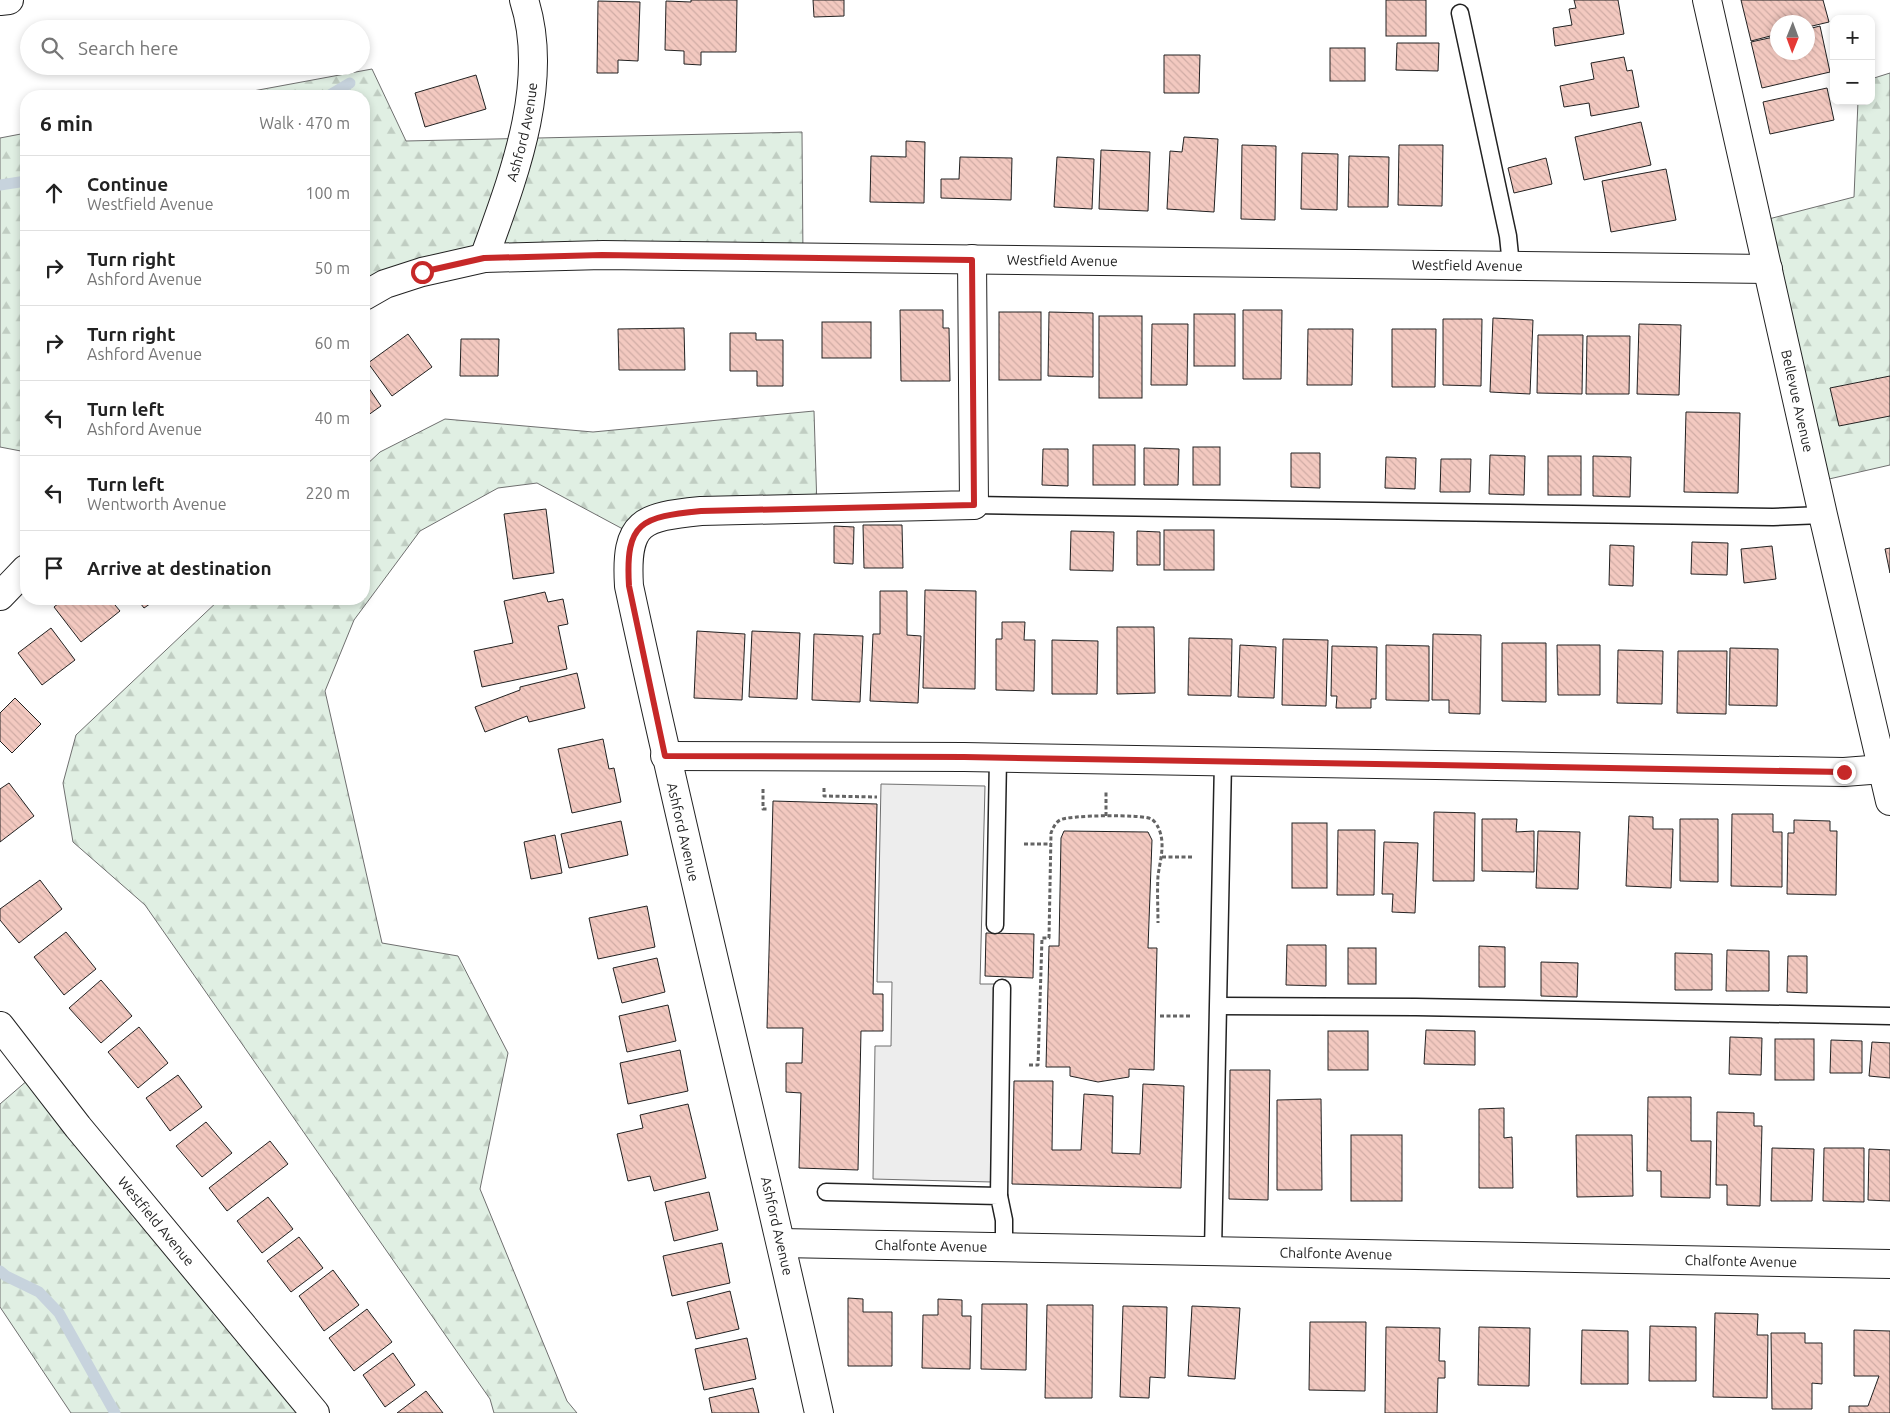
<!DOCTYPE html>
<meta charset="utf-8">
<style>
body{margin:0;font-family:Ubuntu,sans-serif;background:#f6f6f6;color:#222}
.controls{position:absolute;right:15px;top:15px;display:grid;overflow:hidden;border-radius:10px;box-shadow:0 2px 8px #0003}
.controls button{width:45px;height:45px;display:grid;place-items:center;padding:0;border:0;border-bottom:1px solid #e0e0e0;background:#fff;color:#222;font:25px sans-serif}
.compass{position:absolute;left:1770px;top:15px;width:45px;height:45px;border-radius:50%;background:#fff;box-shadow:0 2px 8px #0003;rotate:181deg}
.stop{position:absolute;width:15px;height:15px;margin:-11px;border:4px solid #c62828;border-radius:50%;background:#fff}
.stop.end{background:#c62828;border-color:#fff;box-shadow:0 1px 5px #0008}
.list{margin:0;padding:0;list-style:none}
h2{display:flex;justify-content:space-between;align-items:center;height:65px;margin:0;padding:0 20px;font-size:21px}
h2 small{font-size:16px;font-weight:400;color:#767676}
.list li{display:grid;grid-template-columns:32px 1fr auto;gap:15px;align-items:center;box-sizing:border-box;height:75px;padding:0 20px;border-top:1px solid #e0e0e0}
.list b{display:block;font-size:19px;white-space:nowrap}
.list p{margin:0;font-size:16px;white-space:nowrap;color:#767676}
.list em{font-size:16px;font-style:normal;color:#767676}
.icon{flex:none;width:28px;height:28px;fill:none;stroke:currentColor;stroke-width:2;stroke-linecap:round;stroke-linejoin:round}
.map{position:relative;flex:none;width:1890px;height:1413px;overflow:hidden}
.search{position:absolute;background:#fff;box-shadow:0 2px 8px #0003;left:20px;top:20px;width:350px;height:55px;display:flex;align-items:center;gap:12px;box-sizing:border-box;padding:0 18px;border-radius:28px;color:#767676;font-size:19px}
.panel{position:absolute;background:#fff;box-shadow:0 2px 8px #0003;left:20px;top:90px;width:350px;height:515px;border-radius:20px}
.map>svg:first-child{display:block}
.forest{fill:url(#forest-firs);stroke:#6f6f6f}
.parking{fill:#ededed;stroke:#6f6f6f}
.lines{fill:none;stroke-linecap:round;stroke-linejoin:round}
.stream{stroke:#c7d3dd;stroke-width:11}
.building{fill:url(#building-back-hatch);stroke:#222}
.service-casing{stroke:#222;stroke-width:19}
.minor-casing{stroke:#222;stroke-width:30}
.path{stroke:#646464;stroke-width:3;stroke-dasharray:4 2.5;stroke-linecap:butt}
.service{stroke:#fff;stroke-width:16}
.minor{stroke:#fff;stroke-width:28}
.route{stroke:#c62828;stroke-width:6}
.labels{text-anchor:middle;dominant-baseline:central;stroke-width:4;stroke-linejoin:round;paint-order:stroke}
.street-label{font-size:14px;fill:#222;stroke:#fff}
</style>
<div class="map">
<svg width="1890" height="1413" viewBox="0 0 1890 1413">
<defs>
<pattern id="forest-firs" width="22" height="20" patternUnits="userSpaceOnUse" patternTransform="scale(1.25)"><rect width="22" height="20" fill="#e0efe3"/><path d="M5 1l3.5 6h-7zM16 11l3.5 6h-7z" fill="#c0cdc2"/></pattern>
<pattern id="building-back-hatch" width="6" height="6" patternUnits="userSpaceOnUse" patternTransform="scale(1.25)"><rect width="6" height="6" fill="#f3c9c0"/><path d="M-1 5l2 2M0 0l6 6M5-1l2 2" fill="none" stroke="#d0aca5"/></pattern>
</defs>
<rect width="100%" height="100%" fill="#fff"/>
<g class="forest">
<path d="M372,69L406,141L802,132L803,258H484L364,296V96H226Z"/>
<path d="M1890,73V465L1816,482L1757,222L1854,197L1858,101H1871V79Z"/>
<path d="M26,133V452L0,447V138Z"/>
<path d="M814,411L817,508L701,511L634,535L537,483L498,488L420,531L354,620L325,691L382,943L458,956L508,1053L480,1189L567,1401L577,1413H494L490,1399L145,905L73,842L63,783L76,735L220,599H364V467L380,452L445,419L593,432Z"/>
<path d="M36,1073L315,1413H71L0,1307V1104Z"/>
</g>
<path class="parking" d="M881,784L985,786L980,984H996L992,1182L873,1179L875,1046H891L892,982H877Z"/>
<g class="lines">
<g class="stream">
<path d="M328,96L350,83"/>
<path d="M0,185L26,181"/>
<path d="M0,1271L6,1276L39,1292L59,1313L115,1413"/>
</g>
</g>
<g class="building">
<path d="M691,0H737L736,52H701V65L684,64V51L665,50L666,1L691,2Z"/>
<path d="M813,0H844V16L814,17Z"/>
<rect x="1386" y="0" width="40" height="36"/>
<path d="M1574,0H1618L1624,34L1555,46L1553,28L1572,25L1569,9L1576,8Z"/>
<path d="M1741,0H1823L1829,22L1808,27V22H1778V34L1751,41Z"/>
<path d="M598,1L640,2L638,61L618,60V73H597Z"/>
<path d="M1820,26L1830,72L1762,88L1751,42L1778,36V52H1808V29Z"/>
<path d="M1397,43H1439L1438,71L1396,70Z"/>
<rect x="1330" y="48" width="35" height="33"/>
<path d="M1164,55H1200L1199,93H1164Z"/>
<path d="M1624,57L1627,71L1632,70L1639,107L1591,116L1589,103L1564,107L1560,86L1594,79L1591,63Z"/>
<path d="M476,75L486,109L425,127L415,93Z"/>
<path d="M1827,88L1834,120L1770,134L1763,102Z"/>
<path d="M1641,122L1651,165L1584,180L1575,137Z"/>
<path d="M1184,137L1218,139L1214,212L1167,209L1170,151L1182,152Z"/>
<path d="M906,141L925,142L924,203L870,202L871,156L906,157Z"/>
<path d="M1242,145L1276,146L1275,220L1241,219Z"/>
<path d="M1399,145H1443L1442,206L1398,205Z"/>
<path d="M1101,150L1150,152L1148,211L1099,209Z"/>
<path d="M1302,153L1338,154L1337,210L1301,209Z"/>
<path d="M1349,156L1389,157L1388,207H1348Z"/>
<path d="M960,157L1012,158L1011,200L941,198V179H959Z"/>
<path d="M1057,157L1094,159L1092,209L1054,207Z"/>
<path d="M1546,158L1552,184L1514,193L1508,168Z"/>
<path d="M1666,169L1676,220L1611,232L1602,181Z"/>
<path d="M900,310H943V328H949L950,381H901Z"/>
<path d="M1243,310H1282L1281,379H1243Z"/>
<rect x="999" y="312" width="42" height="68"/>
<path d="M1049,312L1093,313V377L1048,376Z"/>
<rect x="1194" y="314" width="41" height="52"/>
<rect x="1099" y="316" width="43" height="82"/>
<path d="M1493,318L1533,320L1530,394L1490,392Z"/>
<path d="M1443,319H1482L1481,386L1443,385Z"/>
<rect x="822" y="322" width="49" height="36"/>
<path d="M1152,324H1188L1187,385H1151Z"/>
<path d="M1639,324L1681,325L1679,395L1637,394Z"/>
<path d="M684,328L685,370H619L618,329Z"/>
<path d="M1308,329H1353L1352,385H1307Z"/>
<path d="M1392,329H1436L1435,387H1392Z"/>
<path d="M730,333H756V340H783V386H757V371H730Z"/>
<path d="M408,334L432,367L392,396L368,363Z"/>
<path d="M1538,335H1583L1582,394L1537,393Z"/>
<path d="M1587,336H1630L1629,394H1586Z"/>
<path d="M461,339H499L498,376H460Z"/>
<path d="M1890,376V416L1839,426L1830,388Z"/>
<path d="M364,381L381,406L364,418Z"/>
<path d="M1686,412L1740,413L1738,493L1684,492Z"/>
<rect x="1093" y="445" width="42" height="40"/>
<rect x="1193" y="447" width="27" height="38"/>
<path d="M1144,448L1179,449L1178,485H1144Z"/>
<path d="M1043,449H1068V486L1042,485Z"/>
<path d="M1291,453H1320V488L1291,487Z"/>
<path d="M1490,455L1525,456L1524,495L1489,494Z"/>
<rect x="1548" y="456" width="33" height="39"/>
<path d="M1593,456L1631,457L1630,497L1593,496Z"/>
<path d="M1386,457L1416,458L1415,489L1385,488Z"/>
<path d="M1441,459H1471L1470,492H1440Z"/>
<path d="M546,509L554,573L513,579L504,514Z"/>
<path d="M863,525H902L903,568H864Z"/>
<path d="M834,526L854,527L853,564L834,563Z"/>
<rect x="1164" y="530" width="50" height="40"/>
<path d="M1071,531L1114,532L1113,571L1070,570Z"/>
<path d="M1137,531L1160,532V565H1137Z"/>
<path d="M1692,542L1728,543L1727,575L1691,574Z"/>
<path d="M1610,545L1634,546L1633,586L1609,585Z"/>
<path d="M1772,546L1776,579L1744,583L1741,549Z"/>
<path d="M1890,548V573L1885,549Z"/>
<path d="M925,590L976,591L975,689L923,688Z"/>
<path d="M880,591H907V635L921,636L918,703L870,701L873,634H880Z"/>
<path d="M545,592L548,602L563,599L568,624L558,626L567,669L482,687L474,651L513,643L504,601Z"/>
<path d="M64,599H110L120,611L81,642L54,607Z"/>
<path d="M137,599H157L144,608Z"/>
<path d="M1002,622H1025L1024,640H1035L1034,691L996,690V639H1002Z"/>
<path d="M1117,627H1154L1155,693L1117,694Z"/>
<path d="M51,628L75,660L42,685L18,653Z"/>
<path d="M697,631L745,634L742,700L694,698Z"/>
<path d="M752,631L800,633L797,699L749,697Z"/>
<path d="M814,634L863,636L860,702L812,700Z"/>
<path d="M1433,634L1481,635L1480,714L1449,713V700H1432Z"/>
<path d="M1189,638L1232,639L1231,696L1188,695Z"/>
<path d="M1283,639L1328,640L1326,706L1282,705Z"/>
<path d="M1052,640L1098,641L1097,694H1052Z"/>
<path d="M1502,643H1546V702L1502,701Z"/>
<path d="M1240,645L1276,647L1274,698L1238,697Z"/>
<path d="M1386,645L1429,646V701L1386,700Z"/>
<path d="M1557,645H1600V695H1558Z"/>
<path d="M1332,646L1377,647L1376,699H1371V708H1336L1337,696H1331Z"/>
<path d="M1730,648L1778,649L1777,706L1729,705Z"/>
<path d="M1618,650L1663,651L1662,704L1617,703Z"/>
<path d="M1678,651H1727L1726,714L1677,713Z"/>
<path d="M577,673L585,708L529,722L527,716L485,732L475,707L520,690V687Z"/>
<path d="M15,698L41,724L12,753L0,741V713Z"/>
<path d="M603,739L609,769L614,768L621,802L572,813L558,749Z"/>
<path d="M9,783L34,816L0,842V789Z"/>
<path d="M773,801L877,804L873,994H883V1031H861L858,1170L799,1168L801,1093L786,1092V1063H802L803,1028H767Z"/>
<path d="M1434,812L1475,813L1474,881H1433Z"/>
<path d="M1732,814H1773V832H1782V887L1731,886Z"/>
<path d="M1629,816L1653,817V829H1673L1671,888L1626,886Z"/>
<path d="M1482,819H1517L1516,832L1534,831V872L1482,871Z"/>
<path d="M1680,819H1718V882L1680,881Z"/>
<path d="M1794,820L1830,821V831H1837L1836,895L1787,894L1788,833H1794Z"/>
<path d="M621,821L628,855L569,868L561,834Z"/>
<rect x="1292" y="823" width="35" height="65"/>
<path d="M1338,830H1375L1374,895H1337Z"/>
<path d="M1064,831L1148,832L1152,840L1148,948H1157L1154,1070L1129,1069V1077L1098,1082L1070,1076V1067H1046L1049,946H1059L1061,838Z"/>
<path d="M1538,831L1580,832L1578,889L1536,888Z"/>
<path d="M555,835L562,873L531,879L524,842Z"/>
<path d="M1384,842L1418,843L1415,913L1392,912L1393,894H1382Z"/>
<path d="M40,880L62,909L19,943L0,920V909Z"/>
<path d="M647,906L655,947L598,959L589,918Z"/>
<path d="M66,932L96,969L64,995L34,957Z"/>
<path d="M986,933L1034,934L1033,978L985,976Z"/>
<path d="M1287,945H1326V986L1286,985Z"/>
<path d="M1479,946L1505,947V987H1479Z"/>
<rect x="1348" y="948" width="28" height="36"/>
<path d="M1727,950L1769,951V991H1726Z"/>
<path d="M1675,953L1712,954V990H1675Z"/>
<path d="M1788,956H1807V993L1787,992Z"/>
<path d="M657,958L665,992L622,1003L613,968Z"/>
<path d="M1541,962L1578,963L1577,997L1541,996Z"/>
<path d="M101,980L132,1016L101,1043L69,1008Z"/>
<path d="M668,1005L676,1041L627,1052L619,1016Z"/>
<path d="M139,1027L168,1063L138,1088L108,1052Z"/>
<path d="M1426,1030L1475,1031V1065L1424,1064Z"/>
<rect x="1328" y="1031" width="40" height="39"/>
<path d="M1730,1037L1762,1038L1761,1075L1729,1074Z"/>
<rect x="1775" y="1039" width="39" height="41"/>
<path d="M1831,1040L1862,1041V1073H1830Z"/>
<path d="M1872,1042L1890,1043V1078L1869,1076Z"/>
<path d="M680,1050L688,1091L628,1104L620,1063Z"/>
<path d="M1230,1070H1270L1268,1200L1229,1199Z"/>
<path d="M178,1075L202,1107L170,1131L146,1098Z"/>
<path d="M1014,1081H1053L1052,1150H1081L1084,1094L1113,1096L1112,1153L1140,1154L1143,1084L1184,1086L1181,1188L1012,1184Z"/>
<path d="M1648,1097H1691V1141H1711L1710,1198L1661,1197V1171H1647Z"/>
<path d="M1321,1099L1322,1190H1277V1100Z"/>
<path d="M688,1104L706,1178L654,1191L650,1176L628,1181L617,1134L643,1128L640,1115Z"/>
<path d="M1504,1108V1138L1512,1137L1513,1188H1479V1109Z"/>
<path d="M1717,1112L1754,1113V1126H1762L1760,1206L1727,1205V1185H1716Z"/>
<path d="M206,1122L232,1153L202,1177L176,1146Z"/>
<rect x="1351" y="1135" width="51" height="66"/>
<path d="M1576,1135H1632L1633,1196L1577,1197Z"/>
<path d="M270,1141L288,1164L227,1211L209,1188Z"/>
<path d="M1772,1148L1814,1149L1812,1201H1771Z"/>
<path d="M1824,1148H1864V1202L1823,1201Z"/>
<path d="M1869,1149L1890,1150V1201L1868,1200Z"/>
<path d="M709,1192L718,1230L674,1241L665,1202Z"/>
<path d="M268,1197L293,1229L262,1253L237,1221Z"/>
<path d="M299,1237L323,1268L291,1292L267,1261Z"/>
<path d="M722,1243L730,1283L672,1296L663,1256Z"/>
<path d="M333,1270L359,1305L324,1331L299,1296Z"/>
<path d="M730,1291L739,1329L696,1339L687,1302Z"/>
<path d="M848,1298L863,1299V1312H892V1366H848Z"/>
<path d="M938,1299L962,1300V1316H971L970,1369L922,1368L923,1315H938Z"/>
<path d="M982,1304H1027L1026,1370L981,1369Z"/>
<path d="M1047,1305H1093L1092,1398H1045Z"/>
<path d="M1123,1306L1167,1307L1165,1378L1150,1377L1149,1398L1120,1397Z"/>
<path d="M1192,1306L1240,1308L1235,1379L1188,1376Z"/>
<path d="M367,1309L392,1342L354,1371L329,1338Z"/>
<path d="M1715,1313L1758,1314L1757,1335H1768L1767,1398L1713,1397Z"/>
<path d="M1310,1322H1366L1365,1391L1309,1390Z"/>
<path d="M1650,1326L1696,1327V1381H1649Z"/>
<path d="M1386,1327L1440,1328L1439,1361H1445V1378H1438L1437,1413H1385Z"/>
<path d="M1479,1327L1530,1328L1529,1386L1478,1385Z"/>
<path d="M1582,1330L1628,1331V1384H1581Z"/>
<path d="M1854,1330L1890,1331V1413H1849V1406H1868L1879,1376H1854Z"/>
<path d="M1771,1333H1805V1343H1822V1384L1812,1383V1409H1772Z"/>
<path d="M747,1338L756,1379L704,1390L695,1349Z"/>
<path d="M393,1353L415,1385L385,1407L363,1375Z"/>
<path d="M753,1388L759,1413H712L709,1398Z"/>
<path d="M426,1391L443,1413H397Z"/>
</g>
<g class="lines">
<defs>
<g id="service">
<path d="M1460,13L1508,236L1511,265"/>
<path d="M974,505L1773,517L1823,515"/>
<path d="M995,925L998,758"/>
<path d="M1219,1006L1416,1007L1890,1016"/>
<path d="M826,1192L999,1196L1004,1220V1247"/>
<path d="M999,1196L1002,988"/>
<path d="M1213,1251L1223,761"/>
</g>
<g id="minor">
<path id="s1" d="M1707,0L1823,515L1890,801"/>
<path d="M0,1L9,0"/>
<path id="s2" d="M484,258C512,180 551,83 524,0"/>
<path id="s3" d="M364,296L385,284L422,272L484,258L603,255L1768,269"/>
<path d="M0,596L26,569"/>
<path d="M665,756L964,757L1844,772L1883,769"/>
<path id="s4" d="M0,1026L78,1127L315,1413"/>
<path id="s5" d="M781,1243L1890,1264"/>
<path d="M819,1413C758,1137 688,862 629,586C625,521 642,517 701,511L974,505L972,259"/>
</g>
</defs>
<use href="#service" class="service-casing"/>
<use href="#minor" class="minor-casing"/>
<g class="path">
<path d="M824,788V796L877,797"/>
<path d="M763,789V809H768"/>
<path d="M1106,816V791"/>
<path d="M1024,844H1051"/>
<path d="M1162,857H1193"/>
<path d="M1160,1016H1190"/>
<path d="M1029,1065H1038L1042,938H1049L1051,833C1053,828 1055,823 1060,820C1067,815 1144,814 1151,819C1154,820 1157,825 1158,827C1166,843 1160,860 1158,876C1157,892 1158,907 1158,923"/>
</g>
<use href="#service" class="service"/>
<use href="#minor" class="minor"/>
</g>
<g class="lines">
<path class="route" d="M422,272L484,258L602,255L972,260L974,505L701,511C642,517 625,521 629,586L665,756L964,757L1844,772"/>
</g>
<g class="labels">
<g class="street-label">
<text stroke="none"><textPath href="#s2" startOffset="132">Ashford Avenue</textPath></text>
<text stroke="none"><textPath href="#s3" startOffset="705">Westfield Avenue</textPath></text>
<text stroke="none"><textPath href="#s3" startOffset="1110">Westfield Avenue</textPath></text>
<text stroke="none"><textPath href="#s1" startOffset="411">Bellevue Avenue</textPath></text>
<text transform="translate(683 832) rotate(77)">Ashford Avenue</text>
<text stroke="none"><textPath href="#s4" startOffset="250">Westfield Avenue</textPath></text>
<text transform="translate(777 1226) rotate(77)">Ashford Avenue</text>
<text stroke="none"><textPath href="#s5" startOffset="150">Chalfonte Avenue</textPath></text>
<text stroke="none"><textPath href="#s5" startOffset="555">Chalfonte Avenue</textPath></text>
<text stroke="none"><textPath href="#s5" startOffset="960">Chalfonte Avenue</textPath></text>
</g>
</g>
</svg>
<div class="controls">
<button>+</button>
<button>−</button>
</div>
<svg class="compass" viewBox="-18 -18 36 36"><path d="M0-13l5 13h-10z" fill="#e53935"/><path d="M0 13l5-13h-10z" fill="#767676"/></svg>
<div class="stop" style="left:422px;top:272px"></div>
<div class="stop end" style="left:1844px;top:772px"></div>
<div class="search"><svg class="icon" aria-label="search" viewBox="0 0 24 24"><circle cx="10" cy="10" r="6"/><path d="M15 15l6 6"/></svg>Search here</div>
<section class="panel">
<h2>6 min<small>Walk · 470 m</small></h2>
<ul class="list">
<li><svg class="icon" aria-label="ahead" viewBox="0 0 24 24"><path d="M12 20V5M6 11l6-6 6 6"/></svg><div><b>Continue</b><p>Westfield Avenue</p></div><em>100 m</em></li>
<li><svg class="icon" aria-label="right" viewBox="0 0 24 24"><path d="M7 20v-9h11M14 6l5 5-5 5"/></svg><div><b>Turn right</b><p>Ashford Avenue</p></div><em>50 m</em></li>
<li><svg class="icon" aria-label="right" viewBox="0 0 24 24"><path d="M7 20v-9h11M14 6l5 5-5 5"/></svg><div><b>Turn right</b><p>Ashford Avenue</p></div><em>60 m</em></li>
<li><svg class="icon" aria-label="left" viewBox="0 0 24 24"><path d="M17 20v-9H6M10 6l-5 5 5 5"/></svg><div><b>Turn left</b><p>Ashford Avenue</p></div><em>40 m</em></li>
<li><svg class="icon" aria-label="left" viewBox="0 0 24 24"><path d="M17 20v-9H6M10 6l-5 5 5 5"/></svg><div><b>Turn left</b><p>Wentworth Avenue</p></div><em>220 m</em></li>
<li><svg class="icon" aria-label="arrive" viewBox="0 0 24 24"><path d="M6 21V4h12l-3 4 3 4H6"/></svg><div><b>Arrive at destination</b></div></li>
</ul>
</section>
</div>
